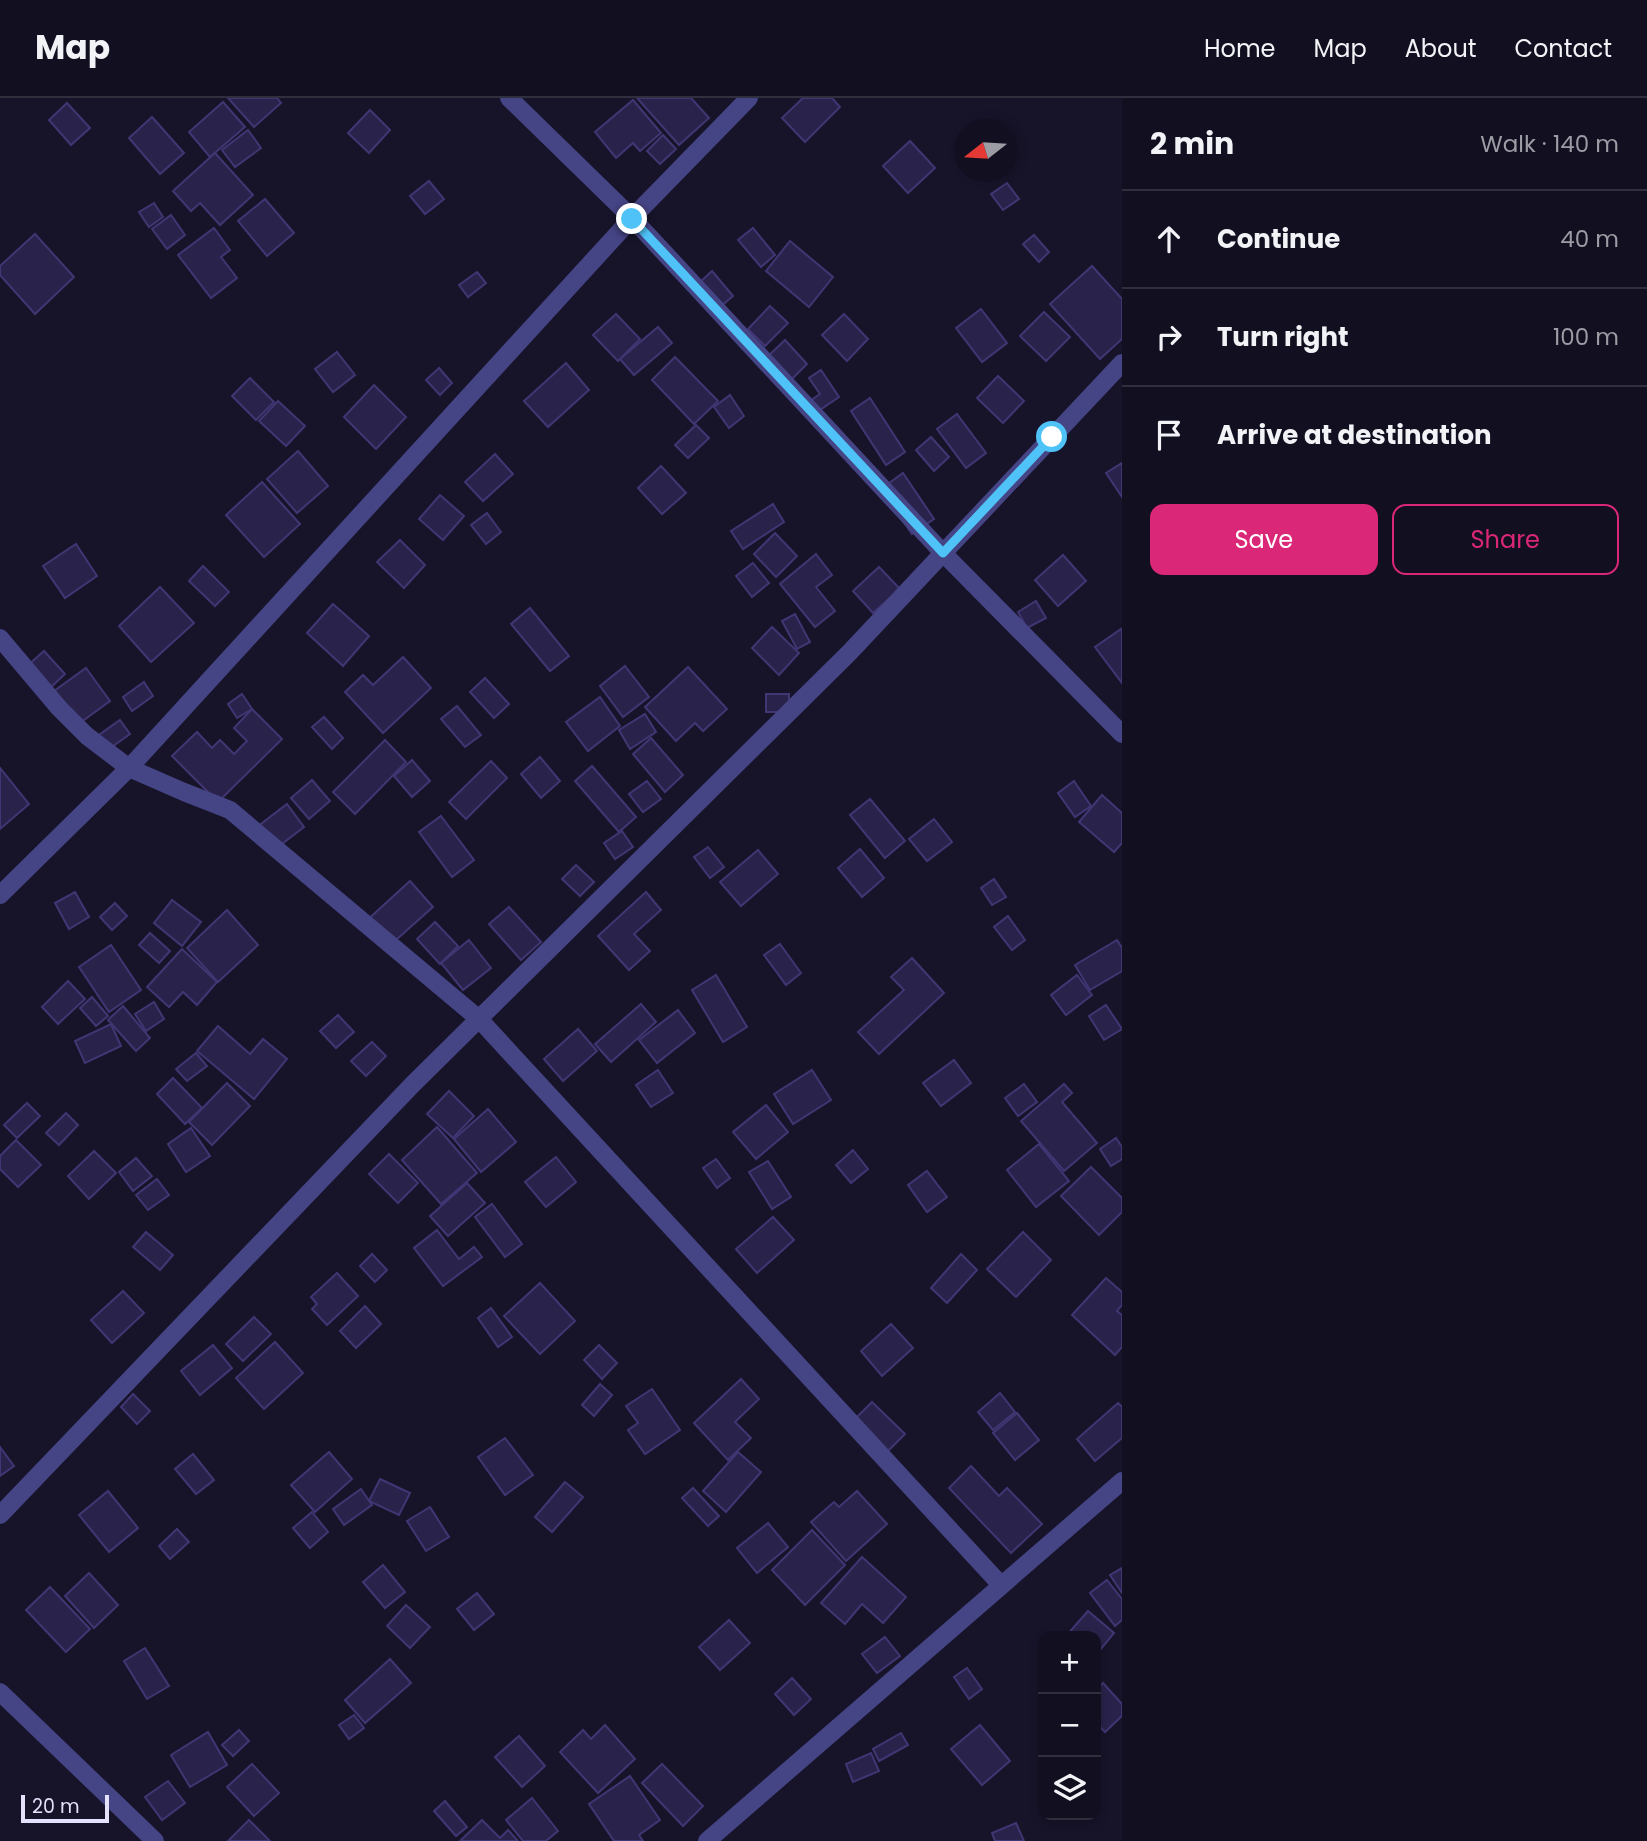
<!DOCTYPE html>
<meta charset="utf-8">
<style>
body{margin:0;font-family:Poppins,sans-serif;background:#1e1d2d;color:#f1f3f6}
.controls{position:absolute;right:21px;bottom:21px;display:grid;overflow:hidden;border-radius:14px;box-shadow:0 4px 10px #0003}
.controls button{width:63px;height:63px;display:grid;place-items:center;padding:0;border:0;border-bottom:2px solid #302f3e;background:#110f20;color:#f1f3f6;font:35px sans-serif}
.compass{position:absolute;left:954px;top:21px;width:63px;height:63px;border-radius:50%;background:#110f20;box-shadow:0 4px 10px #0003;rotate:253deg}
.scale{position:absolute;left:21px;bottom:18px;width:88px;box-sizing:border-box;padding-left:7px;border:4px solid #e3e1fc;border-top:0;font-size:19px;line-height:24px;white-space:nowrap;color:#e3e1fc;-webkit-text-stroke:5px #17142a;paint-order:stroke}
.stop{position:absolute;width:21px;height:21px;margin:-16px;border:5px solid #4fc3f7;border-radius:50%;background:#fff}
.stop.end{background:#4fc3f7;border-color:#fff;box-shadow:0 2px 7px #0008}
.list{margin:0;padding:0;list-style:none}
h2{display:flex;justify-content:space-between;align-items:center;height:91px;margin:0;padding:0 28px;font-size:30px}
h2 small{font-size:23px;font-weight:400;color:#9c9ca5}
.list li{display:grid;grid-template-columns:46px 1fr auto;gap:21px;align-items:center;box-sizing:border-box;height:98px;padding:0 28px;border-top:2px solid #302f3e}
.list b{display:block;font-size:26px;white-space:nowrap}
.list em{font-size:23px;font-style:normal;color:#9c9ca5}
.actions{display:flex;gap:14px;padding:21px 28px}
.actions a{flex:1;padding:16px 0;border:2px solid #db2777;border-radius:14px;text-align:center;font-size:24px;color:#db2777}
.actions .main{background:#db2777;color:#fff}
.icon{flex:none;width:38px;height:38px;fill:none;stroke:currentColor;stroke-width:2;stroke-linecap:round;stroke-linejoin:round}
.map{position:relative;flex:none;width:1122px;height:1743px;overflow:hidden}
header{display:flex;align-items:center;gap:42px;box-sizing:border-box;height:98px;padding:0 35px;background:#110f20;border-bottom:2px solid #302f3e}
header strong{font-size:33px}
nav{display:flex;gap:38px;margin-inline-start:auto;font-size:24px}
main{display:flex}
aside{flex:1;background:#110f20}
.map>svg:first-child{display:block}
.building{fill:#29224a;stroke:#413673;stroke-width:2}
.lines{fill:none;stroke-linecap:round;stroke-linejoin:round}
.minor{stroke:#454485;stroke-width:18}
.route{stroke:#4fc3f7;stroke-width:9}
</style>
<header>
<strong>Map</strong>
<nav><a>Home</a><a>Map</a><a>About</a><a>Contact</a></nav>
</header>
<main>
<div class="map">
<svg width="1122" height="1743" viewBox="0 0 1122 1743">
<rect width="100%" height="100%" fill="#17142a"/>
<g class="building">
<path d="M228,0H277L281,5L254,29Z"/>
<path d="M637,0H691L709,20L679,47Z"/>
<path d="M803,0H832L840,9L805,44L782,20Z"/>
<path d="M633,2L661,35L640,53L633,45L616,60L595,34Z"/>
<path d="M223,4L245,29L210,59L189,34Z"/>
<path d="M67,5L90,30L71,47L49,22Z"/>
<path d="M370,12L390,32L369,55L348,35Z"/>
<path d="M152,19L184,55L160,76L129,40Z"/>
<path d="M248,32L261,50L235,69L222,52Z"/>
<path d="M663,37L676,51L660,66L647,53Z"/>
<path d="M910,43L935,70L908,95L883,68Z"/>
<path d="M215,55L253,97L220,127L200,105L191,113L173,93Z"/>
<path d="M429,83L444,101L425,116L410,98Z"/>
<path d="M1007,85L1019,101L1003,112L991,96Z"/>
<path d="M265,101L294,135L267,158L238,123Z"/>
<path d="M154,105L163,119L149,129L139,114Z"/>
<path d="M171,117L185,137L167,151L152,131Z"/>
<path d="M214,130L230,152L221,159L237,180L211,200L178,157Z"/>
<path d="M753,130L775,157L761,169L738,142Z"/>
<path d="M35,136L74,179L35,216L0,177V168Z"/>
<path d="M1034,137L1049,154L1039,164L1023,146Z"/>
<path d="M790,143L833,179L809,209L766,173Z"/>
<path d="M1092,168L1122,201V241L1100,261L1050,206Z"/>
<path d="M712,173L733,198L719,210L698,186Z"/>
<path d="M477,174L486,185L468,199L459,187Z"/>
<path d="M770,208L788,225L765,248L748,231Z"/>
<path d="M981,211L1007,245L982,264L956,230Z"/>
<path d="M1044,214L1070,239L1046,263L1020,238Z"/>
<path d="M616,216L640,241L618,263L593,237Z"/>
<path d="M844,216L868,241L847,263L822,237Z"/>
<path d="M658,229L672,245L634,277L620,261Z"/>
<path d="M785,242L807,266L788,285L766,260Z"/>
<path d="M337,254L355,277L333,294L315,271Z"/>
<path d="M675,259L718,303L694,326L652,282Z"/>
<path d="M566,265L589,292L548,329L524,303Z"/>
<path d="M439,270L452,285L440,297L426,282Z"/>
<path d="M821,272L839,299L808,320L801,309L820,296L809,280Z"/>
<path d="M998,278L1024,303L1003,325L977,300Z"/>
<path d="M250,280L274,304L256,322L232,298Z"/>
<path d="M374,287L406,319L376,351L344,319Z"/>
<path d="M730,297L744,318L729,330L714,309Z"/>
<path d="M870,300L905,354L886,367L851,313Z"/>
<path d="M278,303L305,328L286,348L259,323Z"/>
<path d="M957,316L986,355L966,370L937,331Z"/>
<path d="M696,327L709,340L688,360L675,347Z"/>
<path d="M931,339L949,359L934,373L916,352Z"/>
<path d="M298,353L328,388L297,415L267,381Z"/>
<path d="M495,356L513,376L483,403L465,384Z"/>
<path d="M1122,365V399L1106,375Z"/>
<path d="M661,368L686,395L662,416L638,390Z"/>
<path d="M903,375L934,421L912,436L881,391Z"/>
<path d="M262,384L300,426L264,459L226,417Z"/>
<path d="M440,397L464,418L443,442L419,421Z"/>
<path d="M773,406L784,424L743,451L731,433Z"/>
<path d="M487,415L501,434L486,446L471,427Z"/>
<path d="M775,435L797,458L776,479L754,456Z"/>
<path d="M400,442L425,467L404,490L377,464Z"/>
<path d="M76,446L97,478L65,500L43,468Z"/>
<path d="M816,456L832,477L816,489L835,513L815,529L780,486Z"/>
<path d="M1063,457L1086,483L1058,508L1035,482Z"/>
<path d="M753,465L769,485L752,499L736,478Z"/>
<path d="M203,468L229,494L215,508L189,483Z"/>
<path d="M879,469L900,491L873,515L853,493Z"/>
<path d="M160,489L194,525L151,564L119,528Z"/>
<path d="M1036,503L1046,520L1027,530L1018,514Z"/>
<path d="M333,506L369,538L343,568L307,535Z"/>
<path d="M530,510L569,558L550,573L511,526Z"/>
<path d="M795,516L810,544L797,551L782,523Z"/>
<path d="M772,529L799,555L779,577L752,550Z"/>
<path d="M1121,531L1122,533V585L1095,549Z"/>
<path d="M44,553L65,576L47,593L26,569Z"/>
<path d="M403,559L431,590L383,635L345,594L363,577L373,587Z"/>
<path d="M625,568L649,599L623,619L600,588Z"/>
<path d="M688,569L727,611L703,633L695,625L676,643L645,609Z"/>
<path d="M86,570L110,603L77,627L54,593Z"/>
<path d="M485,580L509,606L494,620L470,594Z"/>
<path d="M144,584L153,598L132,613L123,599Z"/>
<path d="M242,596L252,611L237,620L228,606Z"/>
<rect x="766" y="596" width="23" height="18"/>
<path d="M600,599L620,628L588,653L566,624Z"/>
<path d="M457,608L481,637L465,649L441,621Z"/>
<path d="M252,611L282,641L218,704L172,658L197,634L212,650L220,642L234,656L247,643L234,630Z"/>
<path d="M645,616L656,634L630,651L619,632Z"/>
<path d="M324,619L343,640L332,651L312,629Z"/>
<path d="M120,622L130,636L106,653L96,639Z"/>
<path d="M651,640L683,677L665,694L633,656Z"/>
<path d="M385,642L406,664L355,716L333,694Z"/>
<path d="M540,659L560,683L541,700L521,676Z"/>
<path d="M412,662L430,683L412,699L394,678Z"/>
<path d="M491,663L507,680L466,721L449,704Z"/>
<path d="M592,668L636,719L619,734L575,683Z"/>
<path d="M0,670L29,706L0,731Z"/>
<path d="M312,682L330,703L309,721L291,700Z"/>
<path d="M647,683L661,701L643,714L629,696Z"/>
<path d="M1074,683L1091,708L1075,719L1058,695Z"/>
<path d="M1102,697L1122,715V745L1114,754L1079,724Z"/>
<path d="M870,701L905,743L885,760L850,717Z"/>
<path d="M287,706L304,729L274,752L257,729Z"/>
<path d="M441,718L474,762L452,779L419,734Z"/>
<path d="M934,721L952,744L927,763L909,741Z"/>
<path d="M622,733L633,749L615,761L604,745Z"/>
<path d="M708,749L724,769L710,780L694,759Z"/>
<path d="M860,751L884,780L862,799L838,770Z"/>
<path d="M758,752L778,776L741,808L720,784Z"/>
<path d="M576,767L594,784L580,798L562,781Z"/>
<path d="M994,781L1006,799L992,807L981,790Z"/>
<path d="M410,783L433,809L388,849L365,824Z"/>
<path d="M75,794L89,819L69,831L55,805Z"/>
<path d="M646,794L661,812L634,836L650,853L629,872L598,838Z"/>
<path d="M172,802L201,824L182,848L154,825Z"/>
<path d="M115,805L127,818L112,832L100,819Z"/>
<path d="M509,809L541,844L521,862L489,826Z"/>
<path d="M227,812L258,847L218,884L187,850Z"/>
<path d="M1008,818L1025,842L1012,852L994,829Z"/>
<path d="M435,824L458,848L440,866L417,841Z"/>
<path d="M150,835L170,853L159,865L139,847Z"/>
<path d="M469,842L491,870L463,892L441,865Z"/>
<path d="M1117,842L1122,850V873L1090,892L1075,867Z"/>
<path d="M780,846L801,875L786,887L764,857Z"/>
<path d="M111,847L141,892L109,914L79,869Z"/>
<path d="M182,851L217,884L197,907L183,894L169,909L147,889Z"/>
<path d="M912,860L944,895L879,956L858,934L904,892L891,879Z"/>
<path d="M716,877L747,929L723,944L692,892Z"/>
<path d="M1077,877L1092,897L1066,917L1051,897Z"/>
<path d="M68,883L85,901L58,926L42,909Z"/>
<path d="M92,899L108,918L96,928L80,910Z"/>
<path d="M154,904L164,921L146,933L135,916Z"/>
<path d="M641,906L656,924L611,964L595,946Z"/>
<path d="M1106,907L1122,931L1104,942L1089,918Z"/>
<path d="M123,908L150,940L136,953L108,922Z"/>
<path d="M678,912L695,935L657,965L639,942Z"/>
<path d="M338,917L354,934L336,950L320,933Z"/>
<path d="M111,926L121,948L85,965L75,943Z"/>
<path d="M218,928L250,956L263,941L287,961L254,1001L197,953Z"/>
<path d="M578,931L597,953L563,983L544,961Z"/>
<path d="M372,944L386,958L366,978L351,963Z"/>
<path d="M196,955L207,968L187,983L176,971Z"/>
<path d="M954,962L971,985L941,1008L923,985Z"/>
<path d="M658,972L673,995L651,1009L636,987Z"/>
<path d="M812,972L831,1002L793,1026L774,996Z"/>
<path d="M173,980L202,1010L185,1026L157,996Z"/>
<path d="M227,985L250,1008L212,1047L189,1024Z"/>
<path d="M1024,986L1037,1004L1018,1018L1005,1000Z"/>
<path d="M1064,986L1072,995L1062,1004L1097,1045L1064,1073L1021,1023Z"/>
<path d="M449,993L474,1018L453,1040L427,1016Z"/>
<path d="M27,1005L40,1018L17,1040L4,1027Z"/>
<path d="M766,1007L788,1034L756,1061L733,1034Z"/>
<path d="M488,1011L516,1044L481,1074L454,1041Z"/>
<path d="M66,1015L78,1027L59,1047L46,1035Z"/>
<path d="M437,1029L477,1075L441,1106L402,1062Z"/>
<path d="M191,1030L210,1058L186,1074L168,1046Z"/>
<path d="M1116,1040L1122,1049V1061L1111,1068L1100,1051Z"/>
<path d="M16,1042L41,1067L18,1089L0,1071V1058Z"/>
<path d="M1039,1046L1069,1083L1036,1109L1007,1072Z"/>
<path d="M853,1052L868,1071L851,1085L836,1067Z"/>
<path d="M94,1053L116,1075L89,1101L68,1078Z"/>
<path d="M389,1056L418,1085L398,1105L369,1076Z"/>
<path d="M556,1059L576,1084L546,1109L525,1084Z"/>
<path d="M136,1060L152,1078L133,1093L119,1074Z"/>
<path d="M716,1061L730,1080L717,1090L703,1070Z"/>
<path d="M768,1063L791,1099L772,1111L749,1074Z"/>
<path d="M1091,1069L1122,1100V1114L1099,1137L1061,1098Z"/>
<path d="M927,1073L947,1099L927,1114L908,1087Z"/>
<path d="M157,1081L169,1097L148,1112L136,1097Z"/>
<path d="M467,1085L485,1105L448,1138L430,1118Z"/>
<path d="M492,1106L522,1146L505,1159L475,1119Z"/>
<path d="M773,1119L794,1142L757,1175L736,1151Z"/>
<path d="M437,1132L459,1161L474,1149L482,1159L443,1188L414,1150Z"/>
<path d="M146,1134L173,1157L160,1172L133,1149Z"/>
<path d="M1023,1134L1051,1162L1016,1199L987,1171Z"/>
<path d="M372,1156L387,1172L375,1184L360,1168Z"/>
<path d="M961,1156L977,1172L947,1205L931,1190Z"/>
<path d="M337,1175L358,1198L327,1227L312,1211L317,1206L311,1199Z"/>
<path d="M1106,1180L1122,1194V1207L1117,1213L1122,1217V1249L1115,1257L1072,1217Z"/>
<path d="M540,1185L575,1223L540,1256L504,1218Z"/>
<path d="M123,1193L144,1215L112,1245L91,1222Z"/>
<path d="M365,1208L381,1226L356,1250L340,1233Z"/>
<path d="M491,1210L512,1239L498,1249L478,1220Z"/>
<path d="M254,1219L271,1236L243,1263L226,1246Z"/>
<path d="M891,1226L913,1250L882,1278L861,1253Z"/>
<path d="M275,1244L303,1275L264,1311L236,1280Z"/>
<path d="M213,1247L232,1270L200,1297L181,1273Z"/>
<path d="M599,1247L617,1265L602,1281L584,1262Z"/>
<path d="M741,1281L759,1301L735,1324L751,1340L728,1362L694,1325Z"/>
<path d="M600,1286L612,1297L594,1318L582,1307Z"/>
<path d="M652,1291L680,1332L645,1356L628,1332L638,1325L626,1308Z"/>
<path d="M1000,1295L1015,1314L993,1332L978,1314Z"/>
<path d="M133,1296L150,1313L137,1326L121,1309Z"/>
<path d="M872,1304L905,1336L885,1356L852,1324Z"/>
<path d="M1118,1305L1122,1309V1340L1095,1363L1077,1341Z"/>
<path d="M1017,1315L1039,1342L1015,1362L993,1335Z"/>
<path d="M505,1340L533,1377L505,1397L478,1359Z"/>
<path d="M0,1349L14,1368L0,1378Z"/>
<path d="M329,1354L352,1381L315,1414L291,1387Z"/>
<path d="M738,1354L761,1374L726,1414L703,1393Z"/>
<path d="M193,1356L214,1382L196,1396L175,1371Z"/>
<path d="M971,1368L999,1398L1007,1390L1042,1426L1011,1455L949,1390Z"/>
<path d="M380,1381L410,1395L399,1417L369,1403Z"/>
<path d="M565,1384L583,1399L552,1434L535,1419Z"/>
<path d="M693,1390L719,1418L708,1428L682,1400Z"/>
<path d="M361,1391L372,1407L344,1427L333,1411Z"/>
<path d="M108,1393L138,1430L109,1454L79,1417Z"/>
<path d="M857,1393L887,1426L846,1463L811,1424L834,1404L839,1409Z"/>
<path d="M430,1409L449,1439L426,1453L407,1423Z"/>
<path d="M312,1414L328,1434L310,1450L293,1430Z"/>
<path d="M768,1425L788,1449L757,1475L737,1450Z"/>
<path d="M177,1431L189,1444L170,1461L159,1448Z"/>
<path d="M812,1432L845,1467L805,1507L772,1472Z"/>
<path d="M862,1459L906,1499L883,1525L862,1506L845,1526L821,1505Z"/>
<path d="M383,1467L405,1494L385,1510L363,1484Z"/>
<path d="M1122,1470V1495L1110,1477Z"/>
<path d="M89,1475L118,1507L94,1530L65,1498Z"/>
<path d="M1107,1482L1122,1501V1522L1115,1528L1090,1495Z"/>
<path d="M50,1489L90,1531L66,1554L26,1512Z"/>
<path d="M477,1495L494,1516L474,1532L457,1511Z"/>
<path d="M406,1507L430,1529L410,1550L387,1528Z"/>
<path d="M1088,1513L1114,1535L1096,1557V1538H1066Z"/>
<path d="M729,1522L750,1545L720,1572L699,1549Z"/>
<path d="M885,1539L900,1558L877,1575L862,1556Z"/>
<path d="M145,1550L169,1588L147,1601L124,1563Z"/>
<path d="M390,1561L411,1585L365,1625L345,1602Z"/>
<path d="M967,1570L982,1591L969,1601L954,1579Z"/>
<path d="M792,1580L811,1601L794,1617L775,1596Z"/>
<path d="M1103,1585L1122,1606V1618L1105,1634L1097,1626L1096,1627V1591Z"/>
<path d="M354,1617L364,1630L349,1641L339,1627Z"/>
<path d="M605,1627L635,1661L598,1695L560,1654L583,1632L591,1641Z"/>
<path d="M980,1627L1010,1663L982,1687L951,1651Z"/>
<path d="M239,1632L249,1643L233,1658L222,1647Z"/>
<path d="M208,1634L227,1667L190,1689L171,1657Z"/>
<path d="M901,1635L908,1647L879,1663L873,1651Z"/>
<path d="M519,1638L545,1668L522,1689L495,1659Z"/>
<path d="M871,1655L879,1673L853,1684L846,1666Z"/>
<path d="M252,1666L279,1695L254,1718L227,1689Z"/>
<path d="M662,1666L703,1708L683,1728L642,1685Z"/>
<path d="M630,1678L660,1722L639,1737L643,1743H614L589,1706Z"/>
<path d="M168,1683L185,1705L162,1722L145,1699Z"/>
<path d="M532,1700L558,1733L546,1743H523L506,1722Z"/>
<path d="M445,1703L467,1729L456,1738L434,1713Z"/>
<path d="M249,1722L270,1743H228Z"/>
<path d="M482,1722L500,1740L508,1732L518,1743H460Z"/>
<path d="M1016,1725L1024,1743H995L992,1735Z"/>
</g>
<g class="lines">
<g class="minor">
<path d="M509,0L632,120L943,455L1122,636"/>
<path d="M0,540L59,610L87,638L129,670L184,694L230,712L479,921L1001,1487"/>
<path d="M0,797L129,670L632,120L749,0"/>
<path d="M0,1417L413,986L849,555L1122,265"/>
<path d="M0,1594L155,1743"/>
<path d="M707,1743L1122,1383"/>
</g>
</g>
<g class="lines">
<path class="route" d="M632,121L943,455L1052,339"/>
</g>
</svg>
<div class="controls">
<button>+</button>
<button>−</button>
<button><svg class="icon" aria-label="layers" viewBox="0 0 24 24"><path d="M12 4l9 5-9 5-9-5zM3 14l9 5 9-5"/></svg></button>
</div>
<svg class="compass" viewBox="-18 -18 36 36"><path d="M0-13l5 13h-10z" fill="#e53935"/><path d="M0 13l5-13h-10z" fill="#9c9ca5"/></svg>
<div class="scale">20 m</div>
<div class="stop" style="left:1052px;top:339px"></div>
<div class="stop end" style="left:632px;top:121px"></div>
</div>
<aside>
<h2>2 min<small>Walk · 140 m</small></h2>
<ul class="list">
<li><svg class="icon" aria-label="ahead" viewBox="0 0 24 24"><path d="M12 20V5M6 11l6-6 6 6"/></svg><div><b>Continue</b></div><em>40 m</em></li>
<li><svg class="icon" aria-label="right" viewBox="0 0 24 24"><path d="M7 20v-9h11M14 6l5 5-5 5"/></svg><div><b>Turn right</b></div><em>100 m</em></li>
<li><svg class="icon" aria-label="arrive" viewBox="0 0 24 24"><path d="M6 21V4h12l-3 4 3 4H6"/></svg><div><b>Arrive at destination</b></div></li>
</ul>
<div class="actions"><a class="main">Save</a><a>Share</a></div>
</aside>
</main>
